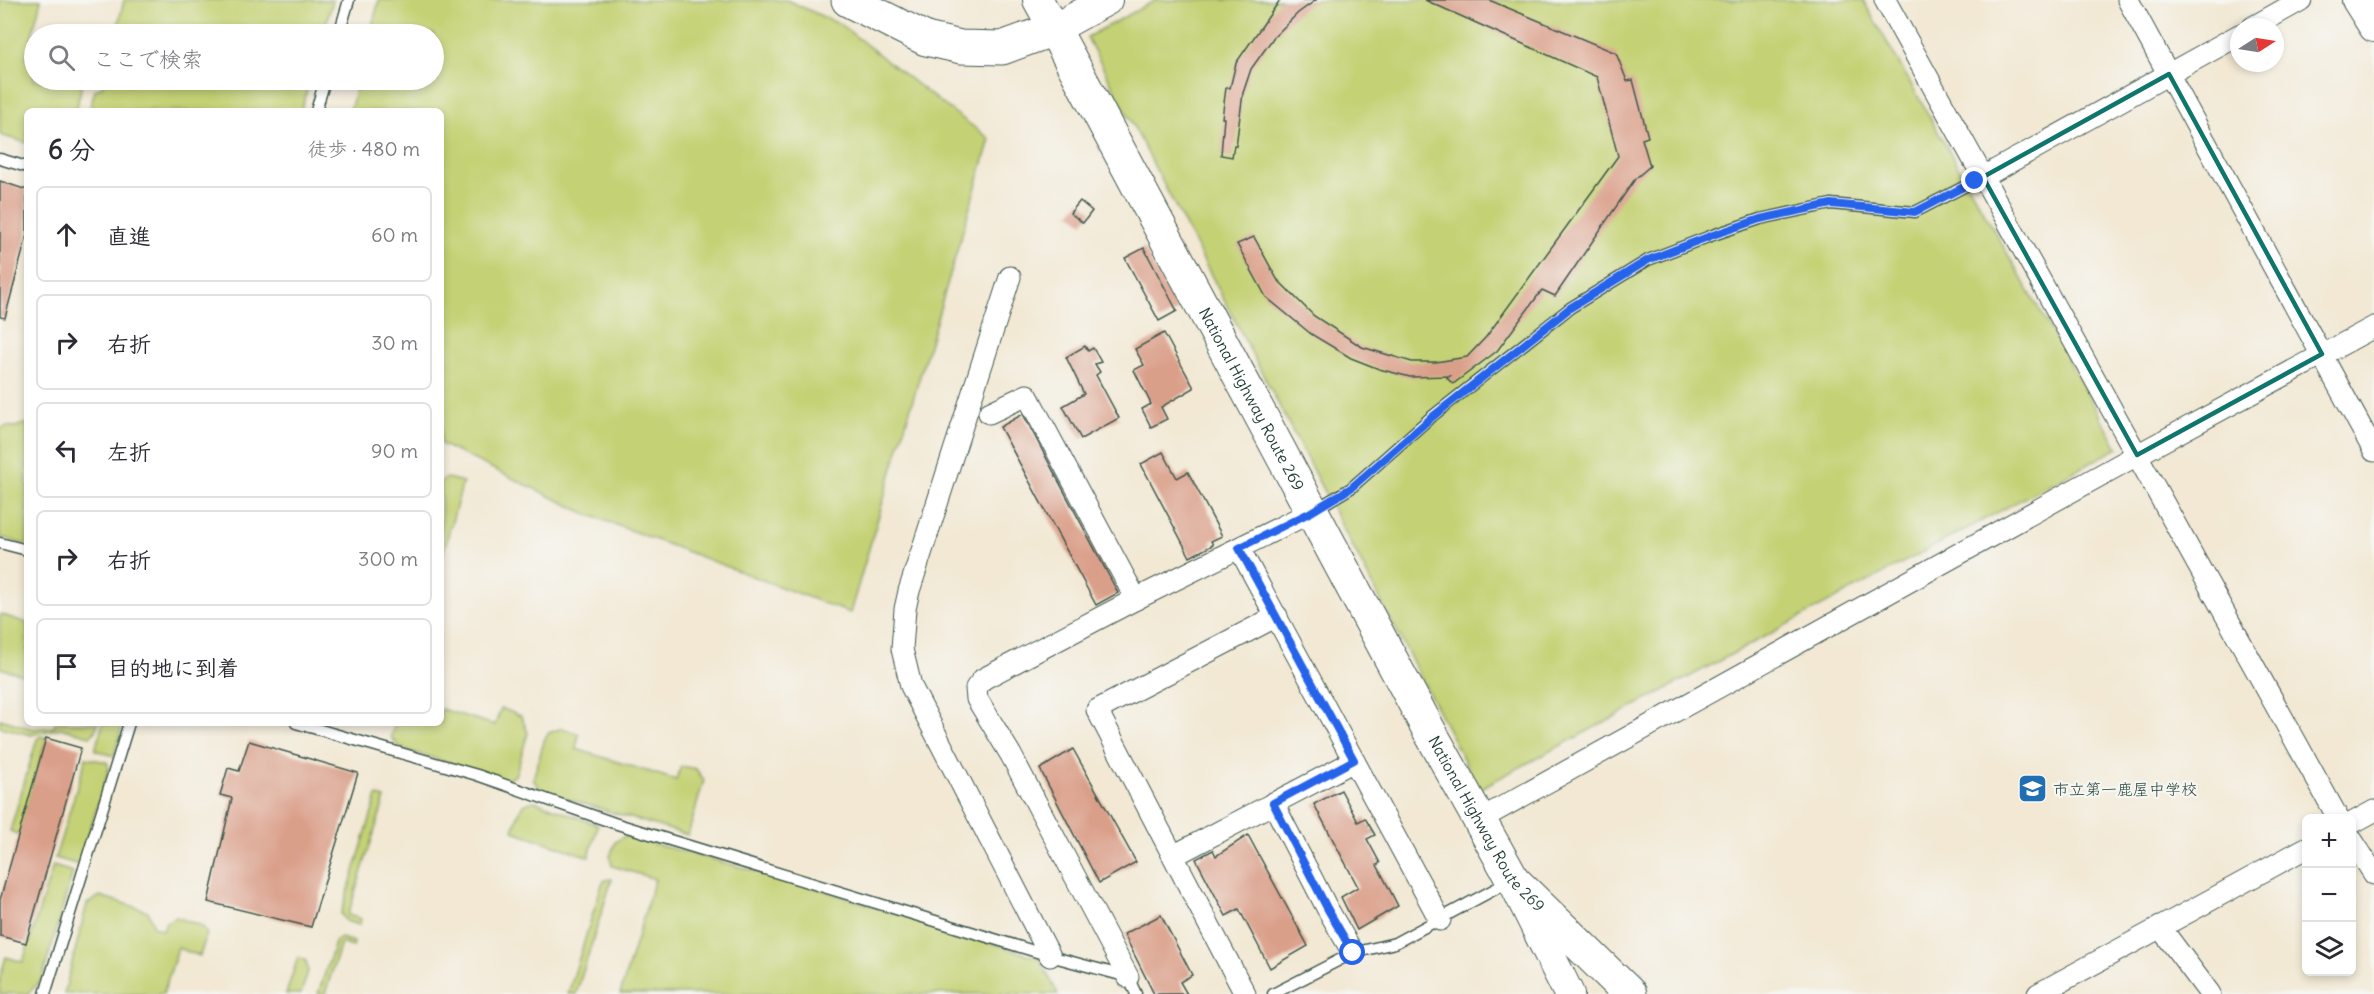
<!DOCTYPE html>
<html lang="ja">
<meta charset="utf-8">
<style>
body{margin:0;font-family:Delius,"Klee One",sans-serif;background:#f2f2f3;color:#2b2b33}
.controls{position:absolute;right:18px;bottom:18px;display:grid;overflow:hidden;border-radius:9px;box-shadow:0 3px 9px #0003}
.controls button{width:54px;height:54px;display:grid;place-items:center;padding:0;border:0;border-bottom:2px solid #e1e1e2;background:#fff;color:#2b2b33;font:30px sans-serif}
.compass{position:absolute;left:2230px;top:18px;width:54px;height:54px;border-radius:50%;background:#fff;box-shadow:0 3px 9px #0003;rotate:78deg}
.stop{position:absolute;width:18px;height:18px;margin:-14px;border:4px solid #2563eb;border-radius:50%;background:#fff}
.stop.end{background:#2563eb;border-color:#fff;box-shadow:0 2px 6px #0008}
.list{margin:0;padding:0;list-style:none}
h2{display:flex;justify-content:space-between;align-items:center;height:78px;margin:0;padding:0 24px;font-size:26px}
h2 small{font-size:20px;font-weight:400;color:#7c7c81}
.list li{display:grid;grid-template-columns:39px 1fr auto;gap:18px;align-items:center;box-sizing:border-box;height:96px;margin:0 12px 12px;padding:0 12px;border:2px solid #e1e1e2;border-radius:9px}
.list b{display:block;font-size:22px;white-space:nowrap}
.list em{font-size:20px;font-style:normal;color:#7c7c81}
.icon{flex:none;width:33px;height:33px;fill:none;stroke:currentColor;stroke-width:2;stroke-linecap:round;stroke-linejoin:round}
.map{position:relative;flex:none;width:2374px;height:994px;overflow:hidden}
.search{position:absolute;background:#fff;box-shadow:0 3px 9px #0003;left:24px;top:24px;width:420px;height:66px;display:flex;align-items:center;gap:15px;box-sizing:border-box;padding:0 21px;border-radius:33px;color:#7c7c81;font-size:22px}
.panel{position:absolute;background:#fff;box-shadow:0 3px 9px #0003;left:24px;top:108px;width:420px;height:618px;border-radius:9px}
.map>svg:first-child{display:block}
.green{fill:#c4d274;stroke:#728854;stroke-width:1.5}
.building{fill:#da9f89}
.lines{fill:none;stroke-linecap:round;stroke-linejoin:round}
.lane-casing{stroke:#3f574c;stroke-width:13}
.street-casing{stroke:#3f574c;stroke-width:23}
.secondary-casing{stroke:#3f574c;stroke-width:32}
.highway-casing{stroke:#3f574c;stroke-width:35}
.lane{stroke:#fff;stroke-width:10}
.street{stroke:#fff;stroke-width:21}
.secondary{stroke:#fff;stroke-width:30}
.highway{stroke:#fff;stroke-width:33}
.route{stroke:#2563eb;stroke-width:8}
.marked{fill:none;stroke:#0f766e;stroke-width:4.5;stroke-linejoin:round}
.labels{text-anchor:middle;dominant-baseline:central;stroke-width:4.5;stroke-linejoin:round;paint-order:stroke}
.street-label{font-size:16px;fill:#1f3d34;stroke:#f6f6f2}
.poi-label{font-size:16px;fill:#1f3d34;stroke:#f6f6f2;text-anchor:start}
</style>
<div class="map">
<svg width="2374" height="994" viewBox="0 0 2374 994">
<rect width="100%" height="100%" fill="#f6f6f2"/>
<filter id="ink" filterUnits="userSpaceOnUse"><feTurbulence type="fractalNoise" baseFrequency=".0167" numOctaves="2"/><feDisplacementMap in="SourceGraphic" scale="12" xChannelSelector="R" yChannelSelector="G"/><feConvolveMatrix kernelMatrix="1 2 1 2 8 2 1 2 1" color-interpolation-filters="sRGB"/></filter>
<filter id="wash" filterUnits="userSpaceOnUse"><feTurbulence type="fractalNoise" baseFrequency=".008" numOctaves="4" result="noise"/><feDisplacementMap in="SourceGraphic" scale="24" xChannelSelector="R" yChannelSelector="G"/><feGaussianBlur stdDeviation="1.35" result="paint"/><feColorMatrix in="noise" values="0 0 0 0 0 0 0 0 0 0 0 0 0 0 0 0 0 1.4 0 .05"/><feComposite in="paint" operator="in"/></filter>
<g filter="url(#wash)">
<rect width="100%" height="100%" fill="#f2e8d3"/>
<g class="green">
<path d="M0,0H41L26,59L34,62V80H83L76,111H27V143L0,135Z"/>
<path d="M124,0H333L323,34H116Z"/>
<path d="M379,0H787L841,25L932,96L990,139L850,613L587,514L441,444V111H350L358,80H434V34H370Z"/>
<path d="M1156,0H1863L2118,448L1479,789L1087,37Z"/>
<path d="M104,80H310L301,111H89L95,90L102,87Z"/>
<path d="M27,423V545L0,537V429L6,426L15,427Z"/>
<path d="M447,478L463,482L441,561V481Z"/>
<path d="M0,614L27,623V676L0,668Z"/>
<path d="M501,708L521,716L528,733L515,776L505,780L400,748L391,737L395,723H441V709L495,725Z"/>
<path d="M0,719L33,729L54,727L55,723H98L94,733L90,736L60,728L31,735L0,727Z"/>
<path d="M103,723H123L114,756L95,750Z"/>
<path d="M562,728L579,734L576,749L676,780L681,766L696,769L704,780L688,835L541,791L533,779L545,738L549,733Z"/>
<path d="M41,736L46,738L19,835L10,831L37,739Z"/>
<path d="M86,758L107,762L109,768L81,859L76,864L55,858Z"/>
<path d="M377,796L385,798L348,915L361,919L359,925L346,921L341,914Z"/>
<path d="M535,801L598,825L589,857L513,831C518,817 518,803 535,801Z"/>
<path d="M625,836L800,883L1039,958L1058,994H620L655,879L612,866L610,857L615,842Z"/>
<path d="M53,866L73,872L43,975L40,982L27,994H0V977L6,957L23,962Z"/>
<path d="M612,879L576,994H568L602,884L605,880Z"/>
<path d="M100,896L148,911L154,927L163,930L166,922L176,917L202,926L207,933L200,956L178,948L163,994H64L87,904Z"/>
<path d="M341,938L354,942L353,947L341,943L325,994H318L336,940Z"/>
<path d="M298,957L306,961L308,971L301,994H286Z"/>
</g>
<g id="blocks">
<g class="building">
<path d="M1280,0H1316L1298,13L1273,38L1251,69L1243,93L1236,146L1234,145L1232,157L1221,155L1224,118H1222L1226,88H1230L1236,63Z"/>
<path d="M1425,0H1489L1616,53L1627,81L1633,80L1648,137L1642,139L1650,166L1635,179L1555,296L1542,290L1497,351L1453,384L1447,378L1450,376L1410,377L1379,369L1351,358L1311,334L1266,297L1237,244L1254,237L1277,279L1314,316L1362,347L1412,362H1436L1467,357L1486,337L1618,156L1597,77Z"/>
<path d="M0,181L27,190V235L5,318L0,317Z"/>
<path d="M1080,201L1092,211L1083,223L1070,213Z"/>
<path d="M1144,248L1177,311L1159,321L1125,258Z"/>
<path d="M1164,333L1194,388L1161,407L1167,419L1151,427L1142,409L1151,404L1134,370L1144,365L1135,349Z"/>
<path d="M1085,346L1088,351L1093,348L1101,362L1095,364L1100,372L1096,375L1119,418L1081,439L1063,406L1084,394L1066,357Z"/>
<path d="M1023,414L1118,593L1096,605L1000,427Z"/>
<path d="M1163,452L1177,478L1188,472L1222,536L1211,541L1213,545L1190,557L1141,464Z"/>
<path d="M46,738L81,748L26,943L0,936V900Z"/>
<path d="M249,741L358,773L311,927L208,902L232,798L220,795L228,768L239,771Z"/>
<path d="M1073,749L1136,862L1099,883L1040,769Z"/>
<path d="M1341,790L1358,822L1365,818L1375,835L1367,839L1380,863L1377,865L1398,906L1357,930L1341,897L1358,887L1314,804Z"/>
<path d="M1248,835L1308,946L1270,968L1239,909L1226,916L1196,859L1213,850L1216,856Z"/>
<path d="M1161,915L1192,975L1180,982L1187,994H1154L1124,934Z"/>
</g>
</g>
</g>
<g filter="url(#ink)">
<use href="#blocks" fill-opacity="0" stroke="#3f574c" stroke-width="1.5"/>
<g class="lines">
<defs>
<g id="lane">
<path d="M339,34L349,0"/>
<path d="M316,111L325,80"/>
<path d="M0,159L27,167"/>
<path d="M1314,510L1351,488L1430,418L1570,308L1648,260L1713,235L1760,219L1831,204L1915,212L1983,177"/>
<path d="M0,543L27,550"/>
<path d="M296,723L477,775L614,823L1050,956L1128,977L1136,994"/>
<path d="M45,994L129,723"/>
<path d="M1273,994L1353,953L1395,943L1510,881"/>
</g>
<g id="street">
<path d="M1885,0L2338,818"/>
<path d="M2128,0L2374,451"/>
<path d="M2253,27L2301,0"/>
<path d="M1983,177L2239,35"/>
<path d="M1010,277L909,591L905,609L902,649L911,686L1050,956"/>
<path d="M989,413L1027,395L1136,599"/>
<path d="M1239,548L1440,920"/>
<path d="M1273,803L1327,908L1353,953"/>
<path d="M1479,820L2137,455L2374,327"/>
<path d="M2352,823L2374,811"/>
<path d="M2352,840L2374,874"/>
<path d="M1175,855L1354,761"/>
<path d="M2160,927L2210,994"/>
<path d="M1128,977L1011,755L977,699L976,688L983,679L1136,599L1311,512"/>
<path d="M1245,994L1097,710L1277,616"/>
<path d="M2038,994L2306,848"/>
</g>
<g id="secondary">
<path d="M1038,0L1054,29L1107,0"/>
<path d="M2357,0L2374,27"/>
<path d="M1517,889L1569,994"/>
</g>
<g id="highway">
<path id="s1" d="M848,0L926,39L961,47L1002,48L1054,29L1430,732L1513,880L1630,994"/>
</g>
</defs>
<use href="#lane" class="lane-casing"/>
<use href="#street" class="street-casing"/>
<use href="#secondary" class="secondary-casing"/>
<use href="#highway" class="highway-casing"/>
<use href="#lane" class="lane"/>
<use href="#street" class="street"/>
<use href="#secondary" class="secondary"/>
<use href="#highway" class="highway"/>
</g>
</g>
<g class="lines" filter="url(#ink)">
<path class="route" d="M1353,953L1327,908L1273,803L1354,760L1239,548L1311,512L1351,488L1431,418L1570,308L1648,260L1713,235L1760,219L1831,204L1915,212L1975,181"/>
</g>
<path class="marked" d="M2169,74L2322,354L2137,455L1983,177Z"/>
<defs>
<symbol id="school-square" viewBox="-11 -11 22 22"><rect x="-9" y="-9" width="18" height="18" rx="4" fill="#1f6fb2" stroke="#f6f6f2"/><path d="M0-5L7-2L0 1L-7-2ZM-4 1L0 2.5L4 1V4Q0 6-4 4Z" fill="#fff"/></symbol>
</defs>
<g fill-rule="evenodd">
<use href="#school-square" x="2016" y="772" width="33" height="33"/>
</g>
<g class="labels">
<g class="street-label">
<text stroke="none"><textPath href="#s1" startOffset="639">National Highway Route 269</textPath></text>
<text stroke="none"><textPath href="#s1" startOffset="1125">National Highway Route 269</textPath></text>
</g>
<g class="poi-label">
<text x="2053" y="789">市立第一鹿屋中学校</text>
</g>
</g>
</svg>
<div class="controls">
<button>+</button>
<button>−</button>
<button><svg class="icon" aria-label="layers" viewBox="0 0 24 24"><path d="M12 4l9 5-9 5-9-5zM3 14l9 5 9-5"/></svg></button>
</div>
<svg class="compass" viewBox="-18 -18 36 36"><path d="M0-13l5 13h-10z" fill="#e53935"/><path d="M0 13l5-13h-10z" fill="#7c7c81"/></svg>
<div class="stop" style="left:1353px;top:953px"></div>
<div class="stop end" style="left:1975px;top:181px"></div>
<div class="search"><svg class="icon" aria-label="search" viewBox="0 0 24 24"><circle cx="10" cy="10" r="6"/><path d="M15 15l6 6"/></svg>ここで検索</div>
<section class="panel">
<h2>6 分<small>徒歩 · 480 m</small></h2>
<ul class="list">
<li><svg class="icon" aria-label="ahead" viewBox="0 0 24 24"><path d="M12 20V5M6 11l6-6 6 6"/></svg><div><b>直進</b></div><em>60 m</em></li>
<li><svg class="icon" aria-label="right" viewBox="0 0 24 24"><path d="M7 20v-9h11M14 6l5 5-5 5"/></svg><div><b>右折</b></div><em>30 m</em></li>
<li><svg class="icon" aria-label="left" viewBox="0 0 24 24"><path d="M17 20v-9H6M10 6l-5 5 5 5"/></svg><div><b>左折</b></div><em>90 m</em></li>
<li><svg class="icon" aria-label="right" viewBox="0 0 24 24"><path d="M7 20v-9h11M14 6l5 5-5 5"/></svg><div><b>右折</b></div><em>300 m</em></li>
<li><svg class="icon" aria-label="arrive" viewBox="0 0 24 24"><path d="M6 21V4h12l-3 4 3 4H6"/></svg><div><b>目的地に到着</b></div></li>
</ul>
</section>
</div>
